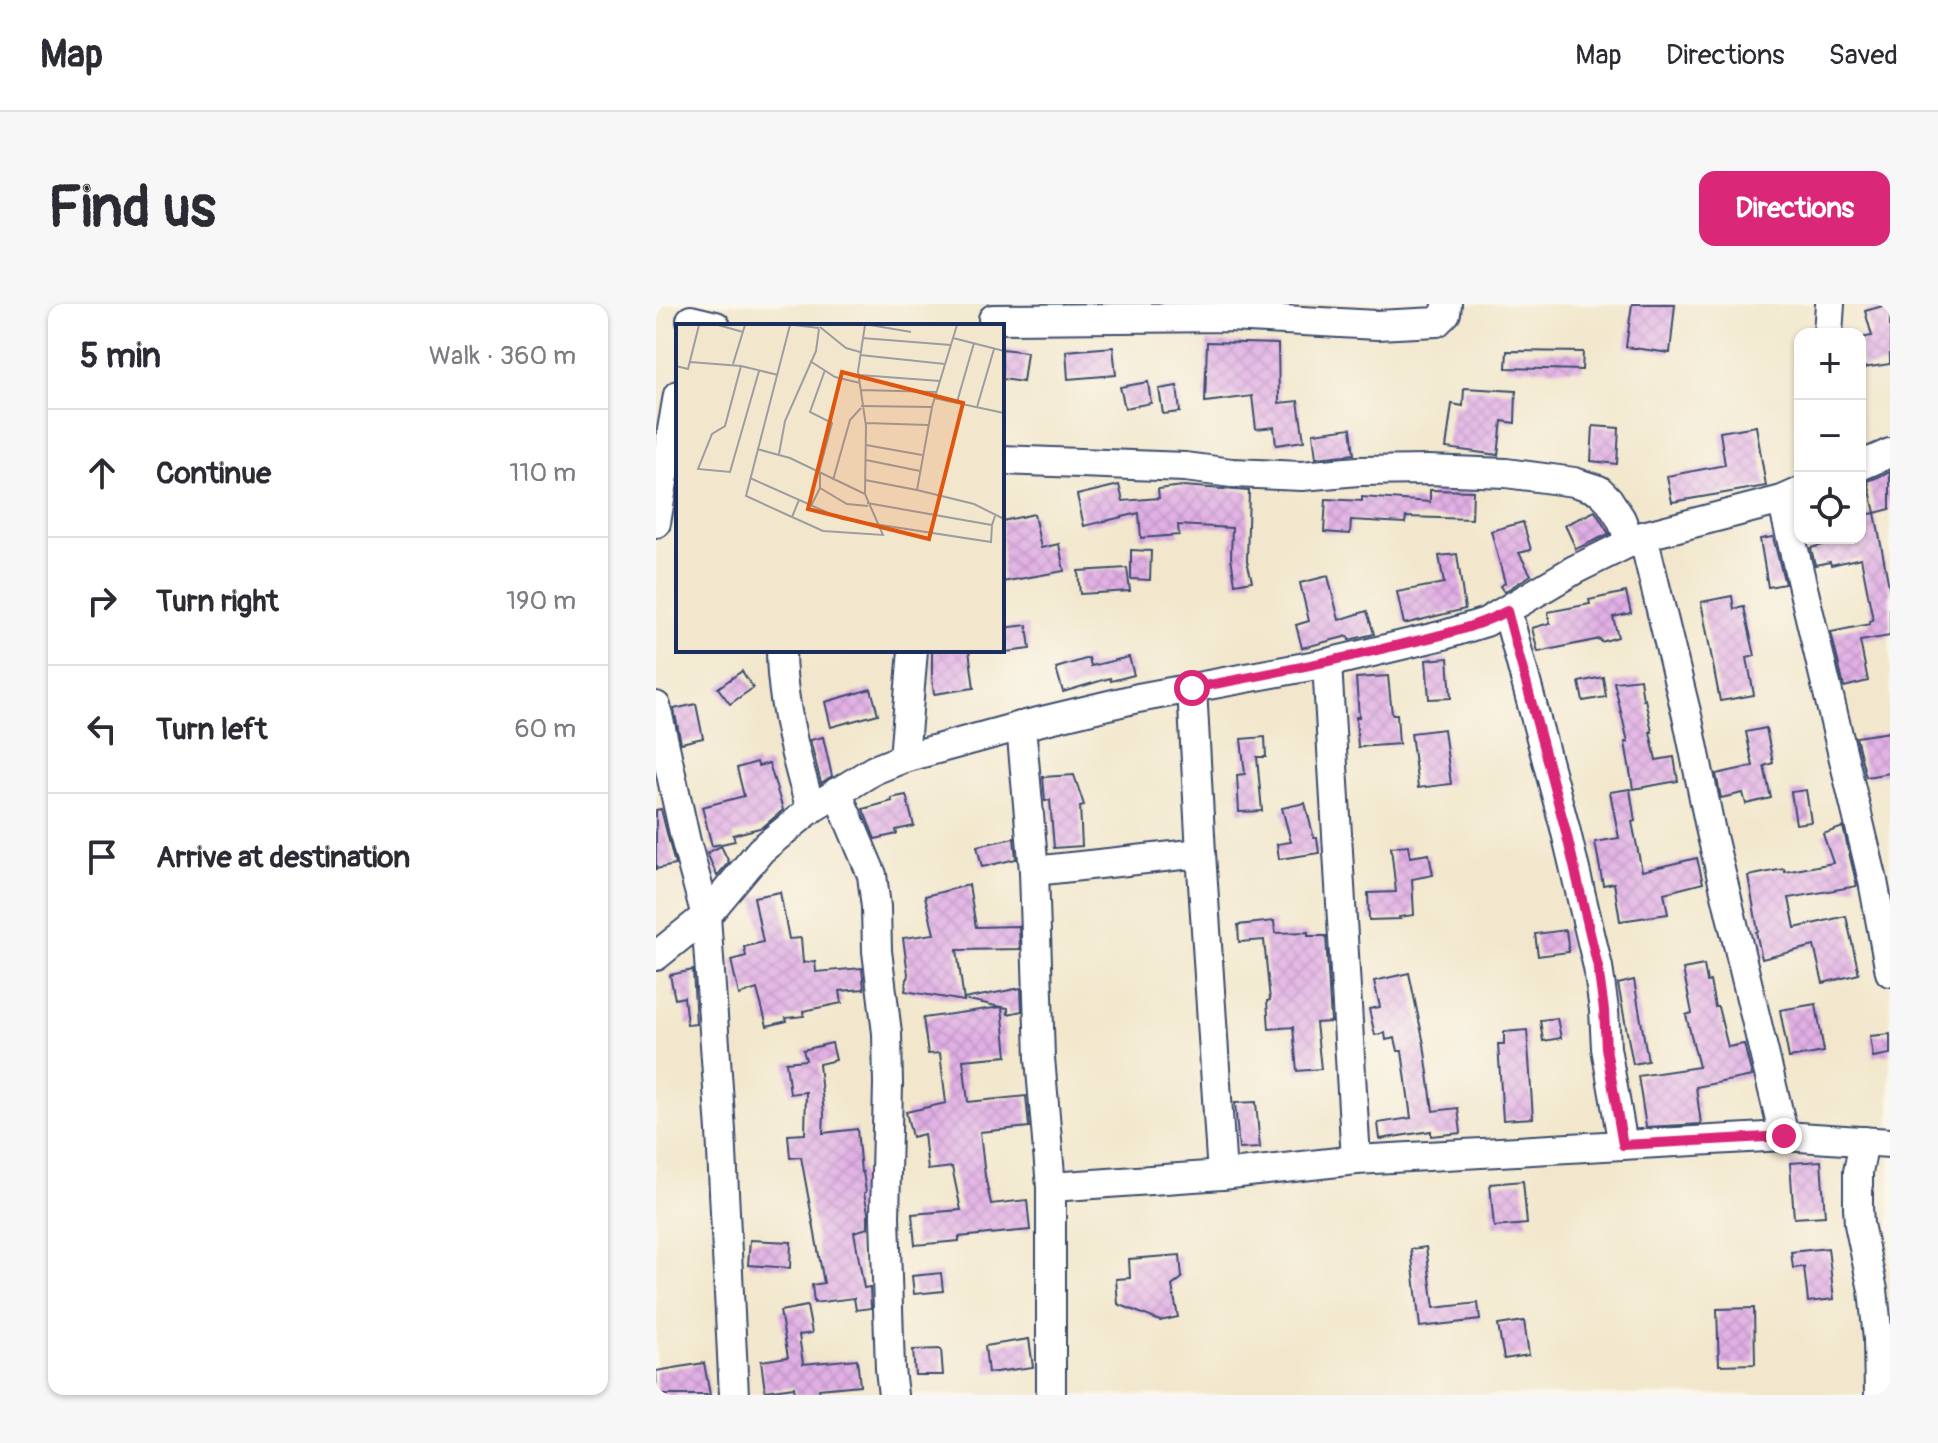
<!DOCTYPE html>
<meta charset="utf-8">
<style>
body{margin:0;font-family:Pangolin,sans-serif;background:#f7f7f7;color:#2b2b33}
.controls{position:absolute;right:24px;top:24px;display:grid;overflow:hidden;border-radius:16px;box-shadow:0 2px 6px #0004}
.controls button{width:72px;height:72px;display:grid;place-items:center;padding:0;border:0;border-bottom:2px solid #e1e1e2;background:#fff;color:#2b2b33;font:40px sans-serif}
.stop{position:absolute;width:24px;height:24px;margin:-18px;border:6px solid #db2777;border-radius:50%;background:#fff}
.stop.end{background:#db2777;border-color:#fff;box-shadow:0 2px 8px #0008}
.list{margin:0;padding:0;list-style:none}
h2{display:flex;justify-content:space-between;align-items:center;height:104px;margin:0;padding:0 32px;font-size:34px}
h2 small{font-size:26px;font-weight:400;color:#7c7c81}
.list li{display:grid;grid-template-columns:52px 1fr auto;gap:24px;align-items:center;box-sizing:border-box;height:128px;padding:0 32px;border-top:2px solid #e1e1e2}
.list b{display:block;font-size:30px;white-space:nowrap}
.list em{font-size:26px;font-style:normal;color:#7c7c81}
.icon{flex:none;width:44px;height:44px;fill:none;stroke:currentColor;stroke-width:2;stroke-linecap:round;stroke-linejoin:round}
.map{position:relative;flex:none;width:1234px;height:1091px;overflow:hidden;border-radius:16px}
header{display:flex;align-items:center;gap:48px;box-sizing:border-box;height:112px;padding:0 40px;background:#fff;border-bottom:2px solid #e1e1e2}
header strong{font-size:38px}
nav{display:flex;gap:44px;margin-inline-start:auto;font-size:28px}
.intro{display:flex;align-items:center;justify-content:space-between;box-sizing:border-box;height:192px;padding:0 48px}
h1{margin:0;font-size:56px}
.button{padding:20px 36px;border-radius:16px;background:#db2777;color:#fff;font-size:28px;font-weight:700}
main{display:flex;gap:48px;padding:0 48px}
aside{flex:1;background:#fff;border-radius:16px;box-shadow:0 2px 6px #0004}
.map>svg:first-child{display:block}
.building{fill:url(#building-cross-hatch)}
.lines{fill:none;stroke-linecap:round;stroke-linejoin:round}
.minor-casing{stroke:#3b4b6e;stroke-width:32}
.minor{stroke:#fff;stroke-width:28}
.route{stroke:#db2777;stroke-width:10}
.inset-road{fill:none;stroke:#9c9da0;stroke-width:2}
.view{fill:#de5710;fill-opacity:0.15;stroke:#de5710;stroke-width:4}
.inset-edge{fill:none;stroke:#1b2f5e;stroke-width:4}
</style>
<header>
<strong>Map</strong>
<nav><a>Map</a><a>Directions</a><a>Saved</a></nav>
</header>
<div class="intro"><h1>Find us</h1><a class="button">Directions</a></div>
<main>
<aside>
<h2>5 min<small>Walk · 360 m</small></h2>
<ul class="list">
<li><svg class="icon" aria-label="ahead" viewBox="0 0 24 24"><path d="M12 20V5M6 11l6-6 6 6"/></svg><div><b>Continue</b></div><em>110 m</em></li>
<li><svg class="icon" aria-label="right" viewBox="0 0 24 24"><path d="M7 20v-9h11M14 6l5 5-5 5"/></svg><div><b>Turn right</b></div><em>190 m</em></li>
<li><svg class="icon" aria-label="left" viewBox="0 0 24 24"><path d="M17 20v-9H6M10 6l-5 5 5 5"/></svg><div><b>Turn left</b></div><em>60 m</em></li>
<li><svg class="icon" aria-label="arrive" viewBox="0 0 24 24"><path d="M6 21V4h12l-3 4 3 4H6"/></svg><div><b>Arrive at destination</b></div></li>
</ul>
</aside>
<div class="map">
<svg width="1234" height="1091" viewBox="0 0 1234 1091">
<defs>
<pattern id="building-cross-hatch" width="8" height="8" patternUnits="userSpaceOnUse" patternTransform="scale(2)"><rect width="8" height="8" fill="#e1afe4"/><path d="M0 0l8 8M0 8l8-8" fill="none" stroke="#c097c6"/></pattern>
</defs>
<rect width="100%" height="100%" fill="#fbf7ec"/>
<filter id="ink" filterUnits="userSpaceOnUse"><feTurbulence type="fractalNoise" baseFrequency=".0125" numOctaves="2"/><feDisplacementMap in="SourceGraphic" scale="16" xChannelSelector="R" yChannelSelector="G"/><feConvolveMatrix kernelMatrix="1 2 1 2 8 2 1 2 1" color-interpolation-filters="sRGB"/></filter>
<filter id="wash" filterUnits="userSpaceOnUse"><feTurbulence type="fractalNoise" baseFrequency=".006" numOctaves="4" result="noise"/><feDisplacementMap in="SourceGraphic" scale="32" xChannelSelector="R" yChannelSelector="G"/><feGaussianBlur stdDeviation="1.8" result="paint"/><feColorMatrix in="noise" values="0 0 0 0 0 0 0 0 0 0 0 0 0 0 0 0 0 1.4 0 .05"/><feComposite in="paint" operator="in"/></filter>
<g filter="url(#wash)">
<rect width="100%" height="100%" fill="#f2e7cc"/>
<g id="blocks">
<g class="building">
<path d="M976,0H1019L1014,49L970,43Z"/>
<path d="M1234,0V60L1207,64L1204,34L1216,32L1209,7Z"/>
<path d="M551,38L622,40L623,99L642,97L648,137L620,141L618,123L600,125L596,92L549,98Z"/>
<path d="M457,43L460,71L412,75L410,47Z"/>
<path d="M346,45L371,48L367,78L346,75Z"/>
<path d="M851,47L927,48L926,66L850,64Z"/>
<path d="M492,78L495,99L469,104L464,83Z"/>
<path d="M521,82L524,108L507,110L503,85Z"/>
<path d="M808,84L860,87L859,119L846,117L842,151L790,144L796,100L807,102Z"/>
<path d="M937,122L963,124L961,160L935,157Z"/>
<path d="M1100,122L1110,182L1016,198L1011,172L1069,161L1064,128Z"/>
<path d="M695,124L698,150L660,154L657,129Z"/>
<path d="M1234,168V205L1219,209L1212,177Z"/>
<path d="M463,181L467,197L503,194L502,185L527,182L593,187L591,257L596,277L579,280L575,253L576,224L522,221L523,231L485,234L483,209L428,222L421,191Z"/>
<path d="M774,186L817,187L816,215L750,213L749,219L695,216L694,230L668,228L670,195L706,197V193L774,198Z"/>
<path d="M939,207L953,230L920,245L909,221Z"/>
<path d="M1219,209L1234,288V332L1204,337L1212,377L1188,383L1175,328L1214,320L1213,317L1217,316L1205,254L1175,261L1174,258L1159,261L1155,244L1170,240L1169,234H1204V212Z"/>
<path d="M378,210L385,244L403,240L408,267L346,278V217Z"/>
<path d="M867,218L875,246L863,249L875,271L848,288L844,282L849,279L835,227Z"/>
<path d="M1117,233L1129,280L1112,283L1104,235Z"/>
<path d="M475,246L495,247L494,276L475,275Z"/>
<path d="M801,250L809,305L748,320L741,288L788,279L783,252Z"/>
<path d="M471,264L474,287L424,290L422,267Z"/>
<path d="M672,272L683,316L711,307L718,330L693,336L692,332L646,344L640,321L653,317L644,279Z"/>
<path d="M970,288L975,309L957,313L962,333L945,338L944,335L882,348L876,324L894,319L892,308L934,300L933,296Z"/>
<path d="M1076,292L1078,305L1088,303L1099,352L1091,354L1098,391L1064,397L1045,298Z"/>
<path d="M371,321L374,345L350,348L347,324Z"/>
<path d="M276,346H313L318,384L278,390L276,372Z"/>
<path d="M473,353L478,371L455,377L454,374L407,388L400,364L433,354L435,362Z"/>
<path d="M792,354L795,394L773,395L770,356Z"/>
<path d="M86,367L97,384L74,400L62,384Z"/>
<path d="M732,372L736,410H741L743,440L702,443L700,413H703L700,374Z"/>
<path d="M947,373L950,393L927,397L923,378Z"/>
<path d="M984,375L987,396L989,395L996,428H994L1000,456L1018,453L1022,477L977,485L969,438H972L958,378Z"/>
<path d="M215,385L222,410L175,423L169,398Z"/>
<path d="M40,400L47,434L25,439L18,405Z"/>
<path d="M1110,424L1117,459L1108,462L1115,494L1090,500L1087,489L1065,494L1060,470L1097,462L1090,428Z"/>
<path d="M788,425L795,480L762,484L755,429Z"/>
<path d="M1234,428V469L1210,473L1200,433Z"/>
<path d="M167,433L176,472L165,479L154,436Z"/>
<path d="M609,433L610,453H601L606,507L583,508L581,471L589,470L585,435Z"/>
<path d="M101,458L102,462L113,459L127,506L107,523L77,531L79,537L56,542L46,503L88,492L81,464Z"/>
<path d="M418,471L428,501L424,502L426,542L398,544L394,496L389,497L387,473Z"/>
<path d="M974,485L979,517L976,518L986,567L1041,554L1047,579L1008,589L1012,610L964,617L958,579L947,581L939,538L963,534L954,488Z"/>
<path d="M1150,486L1155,518L1140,520L1135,488Z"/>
<path d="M250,491L258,522L240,526L241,530L219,535L207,505L236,497L235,494Z"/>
<path d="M649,499L658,534H661L663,549L623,555L621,540L635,538L626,504Z"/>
<path d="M5,505L19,561L0,565V506Z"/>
<path d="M1187,523L1201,582L1133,594L1139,624L1190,612L1203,670L1167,679L1158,642L1106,655L1100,628L1102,627L1092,572L1128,565L1129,568L1177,559L1167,530Z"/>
<path d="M358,534L360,555L326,563L321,542Z"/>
<path d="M752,541L754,553L773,550L777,571L756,575L758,611L743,613L744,615L713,616L712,589L740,588L735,543Z"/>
<path d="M65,542L73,558L61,572L51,549Z"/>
<path d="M313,581L320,623L363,622L364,645L301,646L308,697L249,687L252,670L247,634L278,630L269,592Z"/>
<path d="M124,588L133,635L145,634L147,659L159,657L160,668L206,664L208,685L184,687L186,699L147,707L148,712L130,714L131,717L111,722L101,685L83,691L75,656L90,652L88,643L107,638L98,593Z"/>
<path d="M618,617L619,629L652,628V632H670L675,718L660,719L665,765L641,767L637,723L613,725L611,697L614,696L608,636L583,638L582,621Z"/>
<path d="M910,626L913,648L882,652L879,630Z"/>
<path d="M1048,661L1051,678L1054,677L1059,703H1062L1072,743L1088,740L1096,772L1040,783L1045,820L990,823L982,772L1043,763L1030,711L1036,709L1027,665Z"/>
<path d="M37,666L40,720L31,721L28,693L19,695L14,671Z"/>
<path d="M753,669L768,740L777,807L802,804L805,829L775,832V827L724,835L722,819L755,814L746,747H742L739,734L730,736L729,729L719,731L713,705L724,703L718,677Z"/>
<path d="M978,676L992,757L977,760L962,680Z"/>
<path d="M365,684L366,707L352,710V704L346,703L351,752L307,756L312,798L370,792L373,823L324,828L329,872L335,900L371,896L374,926L303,933V937L259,941L256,910L305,906L296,863L272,866L268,830L256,833L250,808L290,799L284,749L272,750L267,714L345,703L308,695Z"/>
<path d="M1160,700L1168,748L1133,754L1124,706Z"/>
<path d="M901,714L905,734L887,737L884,716Z"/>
<path d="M871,726L877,814L847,816L842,740H848V728Z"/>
<path d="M1234,730V750L1217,753L1214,732Z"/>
<path d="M176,739L180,756L163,760L168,810L167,829L201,825L205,868H207L210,888L208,889L212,908V924L198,928L208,984L214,983L215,1004L200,1006L198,994L158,999L156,981L168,979L145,853L134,854L132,831L149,830L150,788L134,790L130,758L150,756L147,746Z"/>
<path d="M600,798L604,844L583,845L579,799Z"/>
<path d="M1165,857L1169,912L1138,914L1134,859Z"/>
<path d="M867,877L871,920L838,923L834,880Z"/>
<path d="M94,936L135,938L134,964L92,961Z"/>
<path d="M770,943L778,1004L822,999L824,1016L764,1023L755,945Z"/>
<path d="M1172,944L1178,995L1152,998L1148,963L1137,964L1135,948Z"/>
<path d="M524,951L526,974L516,982L522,1013L504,1017L462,1000L460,975L474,974L473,955Z"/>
<path d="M285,969L287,987L258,990L256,972Z"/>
<path d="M151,1002L156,1029L143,1031L147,1060L201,1055L204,1081L163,1085L164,1091H139L138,1083L109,1087L105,1057L132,1053L124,1007Z"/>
<path d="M1098,1004L1099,1060L1063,1061L1061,1005Z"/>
<path d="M868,1017L873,1051L848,1055L842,1021Z"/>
<path d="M373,1035L377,1063L332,1069L329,1042Z"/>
<path d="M285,1045L287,1071H259L257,1046Z"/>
<path d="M48,1059L54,1091H1L0,1067Z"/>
</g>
</g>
</g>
<g filter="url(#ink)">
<use href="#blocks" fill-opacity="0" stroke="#3b4b6e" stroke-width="2"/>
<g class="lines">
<defs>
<g id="minor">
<path d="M337,15L574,13L721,21L781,18L790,9L791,0"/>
<path d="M35,16L60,22"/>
<path d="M1172,30L1174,0"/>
<path d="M346,156L529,163L576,169L646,172L702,167L772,166L850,169L918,178L943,186L952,195L965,215L974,237"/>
<path d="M1204,162L1234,149"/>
<path d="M1126,196L1217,577L1234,668"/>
<path d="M0,219L22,91"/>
<path d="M987,232L1032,416L1055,528L1128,832"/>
<path d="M851,307L909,524L942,663L948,706L950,744L967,841"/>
<path d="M125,346C125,397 140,456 155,505"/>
<path d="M671,359L700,856"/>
<path d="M536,384L545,549L566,871"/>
<path d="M0,402L30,538L50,612L65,827L78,1091"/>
<path d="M365,422L378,567L384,754L395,883L566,871L700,856L1128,832L1234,839"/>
<path d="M248,454L257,346"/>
<path d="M181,488L216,571L220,603L221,647L231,729L232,780L229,913L234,1065L237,1091"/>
<path d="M378,567L545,549"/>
<path d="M0,652L50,612L105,546L155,505L218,466L248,454L365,422L482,394L671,359L788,331L830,318L918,266L987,232L1126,196L1144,188"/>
<path d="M1208,837L1202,868V903L1203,920L1217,986L1222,1035L1223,1091"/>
<path d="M395,1091V883"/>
</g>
</defs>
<use href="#minor" class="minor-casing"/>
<use href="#minor" class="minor"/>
</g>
</g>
<g class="lines" filter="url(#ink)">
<path class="route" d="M536,384C602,372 669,359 734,343C774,334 814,326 851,307L909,524L942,663L948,706L950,744L967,841L1128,832"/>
</g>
<g transform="translate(20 20)">
<rect width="328" height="328" fill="#f2e7cc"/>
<path class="inset-road" d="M42,1L67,8M114,1L70,172L116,193M118,1L143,4M194,1L235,8M144,3L170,24L184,28M186,14L275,21M277,14L328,27M184,31L269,40M134,37L159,53L184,59M14,38L65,42M57,40L69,1M0,42L12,45L23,1M83,47L54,148L22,145L36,110L49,102L65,42L102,51M183,51L264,57M185,66L260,68M258,74L328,89M281,78L298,19M185,82L256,83M301,83L318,25M190,99L252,101M190,121L246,131M81,125L114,134L189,170M103,130L109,97L140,27L143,5M190,136L244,147M143,148L156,99L134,88L149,46M74,154L166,195L315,218L316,201M157,156L174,96L185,84M189,156L241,166L256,83L281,1M144,164L171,180L192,182M241,166L298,180L328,195M123,176L116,193L147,207L207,211L189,170L190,102L182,47L189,1M191,179L316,201L319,192M135,182L144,164V149"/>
<path class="view" d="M166,48L287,79L253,215L132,185Z"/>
<rect width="328" height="328" class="inset-edge"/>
</g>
</svg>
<div class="controls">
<button>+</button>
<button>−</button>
<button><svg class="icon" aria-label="locate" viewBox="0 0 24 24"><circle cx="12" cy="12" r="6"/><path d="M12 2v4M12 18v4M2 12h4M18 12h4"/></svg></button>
</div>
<div class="stop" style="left:536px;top:384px"></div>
<div class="stop end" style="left:1128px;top:832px"></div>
</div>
</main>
